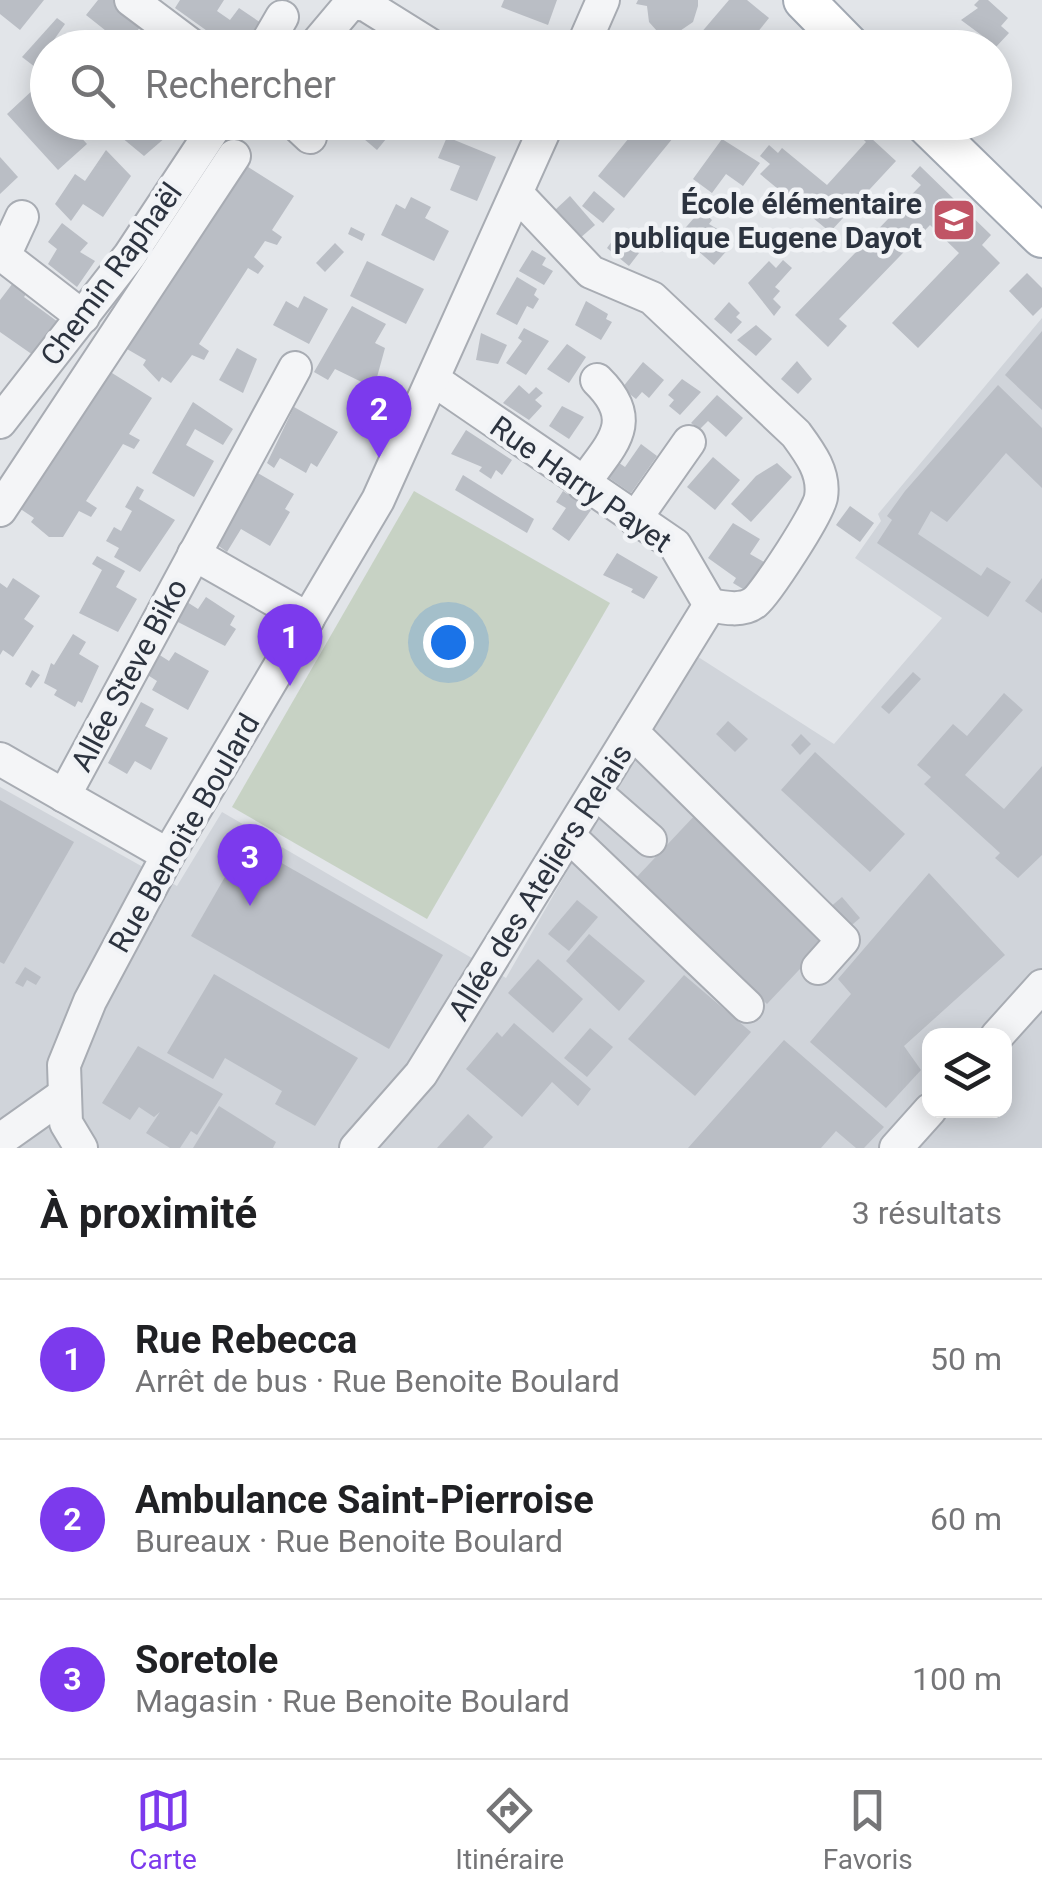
<!DOCTYPE html>
<html lang="fr">
<meta charset="utf-8">
<style>
body{margin:0;font-family:Roboto,sans-serif;background:#f6f6f6;color:#202124}
.controls{position:absolute;right:30px;bottom:30px;display:grid;overflow:hidden;border-radius:20px;box-shadow:0 5px 25px #0003}
.controls button{width:90px;height:90px;display:grid;place-items:center;padding:0;border:0;border-bottom:2px solid #e0e0e0;background:#fff;color:#202124;font:50px sans-serif}
.you{position:absolute;left:448px;top:642px;width:35px;height:35px;margin:-25px;border:8px solid #fff;border-radius:50%;background:#1a73e8;box-shadow:0 0 0 15px #1a73e833}
.badge{display:grid;place-items:center;width:65px;height:65px;border-radius:50%;background:#7c3aed;color:#fff;font-size:32px;font-weight:700}
.pin{position:absolute;translate:-50% -82px;filter:drop-shadow(0 2px 5px #0008)}
.pin::after{content:'';position:absolute;top:52px;width:35px;height:30px;background:inherit;clip-path:polygon(0 0,100% 0,50% 100%)}
.list{margin:0;padding:0;list-style:none}
h2{display:flex;justify-content:space-between;align-items:center;height:130px;margin:0;padding:0 40px;font-size:42px}
h2 small{font-size:32px;font-weight:400;color:#757577}
.list li{display:grid;grid-template-columns:65px 1fr auto;gap:30px;align-items:center;box-sizing:border-box;height:160px;padding:0 40px;border-top:2px solid #e0e0e0}
.list b{display:block;font-size:38px;white-space:nowrap}
.list p{margin:0;font-size:32px;white-space:nowrap;color:#757577}
.list em{font-size:32px;font-style:normal;color:#757577}
.icon{flex:none;width:55px;height:55px;fill:none;stroke:currentColor;stroke-width:2;stroke-linecap:round;stroke-linejoin:round}
.map{position:relative;flex:none;width:1042px;height:1148px;overflow:hidden}
.search{position:absolute;background:#fff;box-shadow:0 5px 25px #0003;left:30px;right:30px;top:30px;height:110px;display:flex;align-items:center;gap:25px;box-sizing:border-box;padding:0 35px;border-radius:55px;color:#757577;font-size:38px}
.sheet{height:610px;background:#fff}
nav{display:flex;justify-content:space-around;align-items:center;box-sizing:border-box;height:140px;border-top:2px solid #e0e0e0;background:#fff;font-size:28px;color:#757577}
nav a{display:grid;justify-items:center;gap:5px}
nav .on{color:#7c3aed}
.map>svg:first-child{display:block}
.built{fill:#d0d4da;fill-rule:evenodd}
.green{fill:#c7d2c4}
.building{fill:#babec5}
.lines{fill:none;stroke-linecap:round;stroke-linejoin:round}
.minor-casing{stroke:#a8acb3;stroke-width:36}
.major-casing{stroke:#a2a9b3;stroke-width:44}
.minor{stroke:#f4f5f7;stroke-width:32}
.major{stroke:#fff;stroke-width:40}
.labels{text-anchor:middle;dominant-baseline:central;stroke-width:9;stroke-linejoin:round;paint-order:stroke}
.poi-label{font-size:30px;font-weight:bold;fill:#2c333f;stroke:#f1f3f6;text-anchor:end}
.street-label{font-size:30px;fill:#2c333f;stroke:#f1f3f6}
</style>
<div class="map">
<svg width="1042" height="1148" viewBox="0 0 1042 1148">
<rect width="100%" height="100%" fill="#e2e5e9"/>
<path class="built" d="M1042,318V1148H0V787L177,886L222,812L506,978L692,653L834,744L942,618L855,558L881,521L878,514ZM930,1036H1004V1110H930Z"/>
<path class="green" d="M414,491L610,603L427,919L232,807Z"/>
<g class="building">
<path d="M0,0H44L20,30L0,14Z"/>
<path d="M98,0H114L126,17L131,11L145,21L125,46L86,15Z"/>
<path d="M180,0H224L217,11L230,20L239,8L261,23L243,48H231L175,8Z"/>
<path d="M504,0H557L548,25L501,7Z"/>
<path d="M638,0H698V6L693,22L674,35L657,31L649,22L647,6L636,4Z"/>
<path d="M729,0H747L769,18L745,48H701L694,41Z"/>
<path d="M979,0H988L1008,18L1001,26L1009,33L995,48H988L984,44L988,40L961,20L978,8L974,5Z"/>
<path d="M57,18L65,24L35,67L22,57Z"/>
<path d="M48,54V74L38,64Z"/>
<path d="M35,88L48,102V122H67L87,144L58,170L7,114Z"/>
<path d="M133,122H149L166,137L144,156L121,137Z"/>
<path d="M344,122H400L377,150Z"/>
<path d="M642,122H686L624,198L598,176Z"/>
<path d="M860,122H871L879,130L871,138L896,161L830,232L760,174L770,164L760,156L769,145L778,153L782,148L827,185L866,142L853,130Z"/>
<path d="M447,137L496,157L477,201L450,190L460,166L438,158Z"/>
<path d="M722,139L760,163L743,186L726,174L712,193L693,179Z"/>
<path d="M106,150L131,176L103,217L83,204L71,221L55,204L75,174L85,181Z"/>
<path d="M0,157L18,177L0,194Z"/>
<path d="M245,165L294,196L272,230L282,237L277,245L265,241L254,257L264,266L258,274L248,268L199,344L209,351L204,360L192,355L171,383L162,377L159,382L143,365L146,360L127,349Z"/>
<path d="M920,166L991,235L982,245L1000,263L918,348L892,323L959,253L930,225L839,319L847,326L828,347L795,315L921,185L911,176Z"/>
<path d="M594,191L615,209L603,223L582,206Z"/>
<path d="M570,196L595,225L579,239L554,211Z"/>
<path d="M411,197L431,207L425,218L449,231L434,261L381,235L396,204L405,209Z"/>
<path d="M701,210L712,220L709,224L729,236L725,241L731,246L714,265L696,249L701,243L695,238L690,244L680,234Z"/>
<path d="M62,223L88,243L80,252L95,261L77,287L48,264L57,249L48,242Z"/>
<path d="M351,227L365,234L362,241L348,234Z"/>
<path d="M618,233L638,244L634,249L639,253L629,266L607,248Z"/>
<path d="M335,243L344,252L325,272L316,263Z"/>
<path d="M532,250L546,258L542,265L553,271L544,285L519,271Z"/>
<path d="M783,260L792,268L775,287L780,291L773,299L781,307L774,316L748,283L769,261L776,268Z"/>
<path d="M367,261L424,289L406,324L350,296Z"/>
<path d="M1027,273L1042,288V307L1033,316L1009,291Z"/>
<path d="M517,277L537,289L534,295L539,299L533,309L527,306L517,325L496,314Z"/>
<path d="M16,279L30,288L24,297L58,322L33,355L0,332V300Z"/>
<path d="M304,296L328,309L309,344L273,325L286,301L298,308Z"/>
<path d="M586,301L608,314L606,319L612,322L601,340L575,325Z"/>
<path d="M729,302L740,313L736,317L742,322L731,334L714,319Z"/>
<path d="M352,306L386,324L375,343L385,348L374,388L335,369L328,380L314,372Z"/>
<path d="M756,325L772,339L756,356L737,340Z"/>
<path d="M524,328L549,341L526,375L506,363L522,341L518,338Z"/>
<path d="M1042,331V410L1005,375Z"/>
<path d="M481,333L507,345L498,364L476,360Z"/>
<path d="M567,344L586,357L569,383L547,369Z"/>
<path d="M237,348L257,359L243,393L219,380Z"/>
<path d="M797,361L812,379L798,394L781,379Z"/>
<path d="M643,362L664,380L649,398L642,392L636,399L622,388Z"/>
<path d="M104,368L152,398L129,434L140,440L134,449L123,444L86,501L97,508L91,517L79,511L63,537H49L31,522L34,518L16,506Z"/>
<path d="M682,379L701,392L680,415L669,406L674,400L668,395Z"/>
<path d="M519,385L529,394L536,387L543,393L535,400L542,406L529,420L503,403Z"/>
<path d="M998,385L1042,428V488L1006,453L947,522L931,511L918,534L981,576L987,567L1011,582L988,617L877,543L892,520L887,516L905,491Z"/>
<path d="M717,395L743,418L726,437L708,421L700,429L691,423Z"/>
<path d="M193,402L233,429L223,445L195,429L186,445L214,461L194,497L152,473Z"/>
<path d="M562,406L584,417L569,439L549,426Z"/>
<path d="M294,407L338,432L317,467L311,463L306,473L280,458L274,468L267,463Z"/>
<path d="M466,430L512,460L502,475L496,470L491,479L479,471L482,467L451,454Z"/>
<path d="M641,444L657,456L631,493L599,471L609,456L625,467Z"/>
<path d="M713,457L740,480L715,510L687,487Z"/>
<path d="M777,463L792,477L751,522L731,504L756,476Z"/>
<path d="M256,472L294,494L285,509L290,512L270,546L241,529L227,552L216,544Z"/>
<path d="M463,475L534,519L527,533L455,490Z"/>
<path d="M137,486L144,490L139,499L175,520L140,572L114,557L119,548L106,541L114,527L121,531L132,511L125,507Z"/>
<path d="M563,491L591,510L569,541L552,529L566,508L556,502Z"/>
<path d="M850,506L874,523L860,542L836,525Z"/>
<path d="M733,523L760,539L750,554L773,567L753,595L733,583L736,578L708,558Z"/>
<path d="M617,553L658,577L644,599L631,592L633,589L603,575Z"/>
<path d="M97,556L125,571L116,587L137,599L118,632L79,613L102,570L92,564Z"/>
<path d="M13,578L40,596L24,619L34,626L13,657L3,650L0,655V583L7,588Z"/>
<path d="M1042,578V613L1025,601Z"/>
<path d="M206,597L235,616L230,625L236,629L225,646L176,621L187,602L198,609Z"/>
<path d="M73,634L86,642L79,654L99,666L82,703L78,701L75,707L54,695L57,690L44,683L51,663L54,665Z"/>
<path d="M175,652L209,671L188,710L152,690L157,681L146,674L158,654L169,661Z"/>
<path d="M32,670L40,675L31,688L25,684Z"/>
<path d="M913,672L921,679L889,714L881,707Z"/>
<path d="M1004,693L1023,710L965,775L1004,809L1042,766V855L1018,878L995,858L1000,853L924,784L931,777L917,765L953,724L967,736Z"/>
<path d="M141,702L154,709L145,726L168,738L151,770L135,761L127,774L108,763Z"/>
<path d="M728,721L748,739L735,752L716,734Z"/>
<path d="M801,734L811,744L800,755L791,745Z"/>
<path d="M815,752L905,834L870,872L781,790Z"/>
<path d="M0,800L74,842L4,964L0,962Z"/>
<path d="M697,813L830,937L767,1004L634,880Z"/>
<path d="M245,842L443,955L389,1049L191,936Z"/>
<path d="M929,873L1005,955L904,1046L921,1070L886,1108L810,1042L851,994L838,979Z"/>
<path d="M842,897L860,918L846,930L828,909Z"/>
<path d="M577,900L598,917L569,951L548,934Z"/>
<path d="M589,934L645,981L619,1011L566,961Z"/>
<path d="M538,959L583,999L553,1033L508,993Z"/>
<path d="M25,967L41,977L36,985L27,980L23,987L15,983Z"/>
<path d="M214,974L358,1058L315,1126L275,1104L282,1091L225,1058L213,1079L167,1053Z"/>
<path d="M684,975L751,1032L695,1096L628,1039Z"/>
<path d="M514,1023L591,1089L578,1106L552,1082L522,1117L466,1069L497,1032L502,1037Z"/>
<path d="M590,1028L613,1047L587,1077L564,1058Z"/>
<path d="M784,1040L884,1127L864,1148H856L836,1131L821,1148H688Z"/>
<path d="M138,1046L223,1094L197,1135L191,1131L180,1148H170L146,1133L160,1112L154,1117L139,1107L130,1120L102,1103Z"/>
<path d="M219,1106L276,1142L273,1148H193Z"/>
<path d="M468,1114L493,1137L483,1148H437Z"/>
</g>
<g class="lines">
<defs>
<g id="minor">
<path d="M131,0L195,48"/>
<path d="M264,48L282,17"/>
<path d="M313,48L351,3L366,5L435,48"/>
<path d="M582,48L603,0"/>
<path d="M294,122L310,137"/>
<path d="M518,195L591,272L652,298L796,434C810,453 825,473 821,497C820,511 766,593 755,602C743,612 724,608 710,605"/>
<path d="M22,217L4,256L83,317"/>
<path d="M434,380L675,545L710,605"/>
<path d="M0,422L130,255L218,122"/>
<path d="M583,484C611,444 640,422 597,380"/>
<path d="M0,510L234,156"/>
<path d="M635,519L689,442"/>
<path d="M194,554L308,619"/>
<path d="M632,732L843,940L818,968"/>
<path d="M0,759L168,855"/>
<path d="M595,792L650,840"/>
<path d="M64,796L295,368"/>
<path d="M569,836L747,1006"/>
<path d="M997,1036L1042,986"/>
<path d="M0,1140L65,1094"/>
<path d="M81,1148L66,1123L64,1065L90,1001L168,855L378,500L548,122"/>
<path d="M356,1148L421,1074L710,605"/>
<path d="M896,1148L930,1110"/>
</g>
<g id="major">
<path d="M804,0L851,48"/>
<path d="M924,122L1042,237"/>
</g>
</defs>
<use href="#minor" class="minor-casing"/>
<use href="#major" class="major-casing"/>
<use href="#minor" class="minor"/>
<use href="#major" class="major"/>
</g>
<defs>
<symbol id="school-square" viewBox="-11 -11 22 22"><rect x="-9" y="-9" width="18" height="18" rx="4" fill="#c05465" stroke="#f1f3f6"/><path d="M0-5L7-2L0 1L-7-2ZM-4 1L0 2.5L4 1V4Q0 6-4 4Z" fill="#fff"/></symbol>
</defs>
<g fill-rule="evenodd">
<use href="#school-square" x="929" y="195" width="50" height="50"/>
</g>
<g class="labels">
<g class="poi-label">
<text x="922" y="203">École élémentaire<tspan x="922" dy="34">publique Eugene Dayot</tspan></text>
</g>
<g class="street-label">
<text transform="translate(111 274) rotate(-54)">Chemin Raphaël</text>
<text transform="translate(581 484) rotate(35)">Rue Harry Payet</text>
<text transform="translate(129 675) rotate(-62)">Allée Steve Biko</text>
<text transform="translate(184 833) rotate(-60)">Rue Benoite Boulard</text>
<text transform="translate(540 882) rotate(-58)">Allée des Ateliers Relais</text>
</g>
</g>
</svg>
<div class="controls">
<button><svg class="icon" aria-label="layers" viewBox="0 0 24 24"><path d="M12 4l9 5-9 5-9-5zM3 14l9 5 9-5"/></svg></button>
</div>
<div class="you"></div>
<div class="pin badge" style="left:290px;top:686px">1</div>
<div class="pin badge" style="left:379px;top:458px">2</div>
<div class="pin badge" style="left:250px;top:906px">3</div>
<div class="search"><svg class="icon" aria-label="search" viewBox="0 0 24 24"><circle cx="10" cy="10" r="6"/><path d="M15 15l6 6"/></svg>Rechercher</div>
</div>
<section class="sheet">
<h2>À proximité<small>3 résultats</small></h2>
<ul class="list">
<li><span class="badge">1</span><div><b>Rue Rebecca</b><p>Arrêt de bus · Rue Benoite Boulard</p></div><em>50 m</em></li>
<li><span class="badge">2</span><div><b>Ambulance Saint-Pierroise</b><p>Bureaux · Rue Benoite Boulard</p></div><em>60 m</em></li>
<li><span class="badge">3</span><div><b>Soretole</b><p>Magasin · Rue Benoite Boulard</p></div><em>100 m</em></li>
</ul>
</section>
<nav>
<a class="on"><svg class="icon" aria-label="map" viewBox="0 0 24 24"><path d="M3 6l6-2 6 2 6-2v14l-6 2-6-2-6 2zM9 4v14M15 6v14"/></svg>Carte</a>
<a><svg class="icon" aria-label="directions" viewBox="0 0 24 24"><path d="M12 3l9 9-9 9-9-9zM9 14v-3h6M13 9l2 2-2 2"/></svg>Itinéraire</a>
<a><svg class="icon" aria-label="saved" viewBox="0 0 24 24"><path d="M7 4h10v16l-5-4-5 4z"/></svg>Favoris</a>
</nav>
